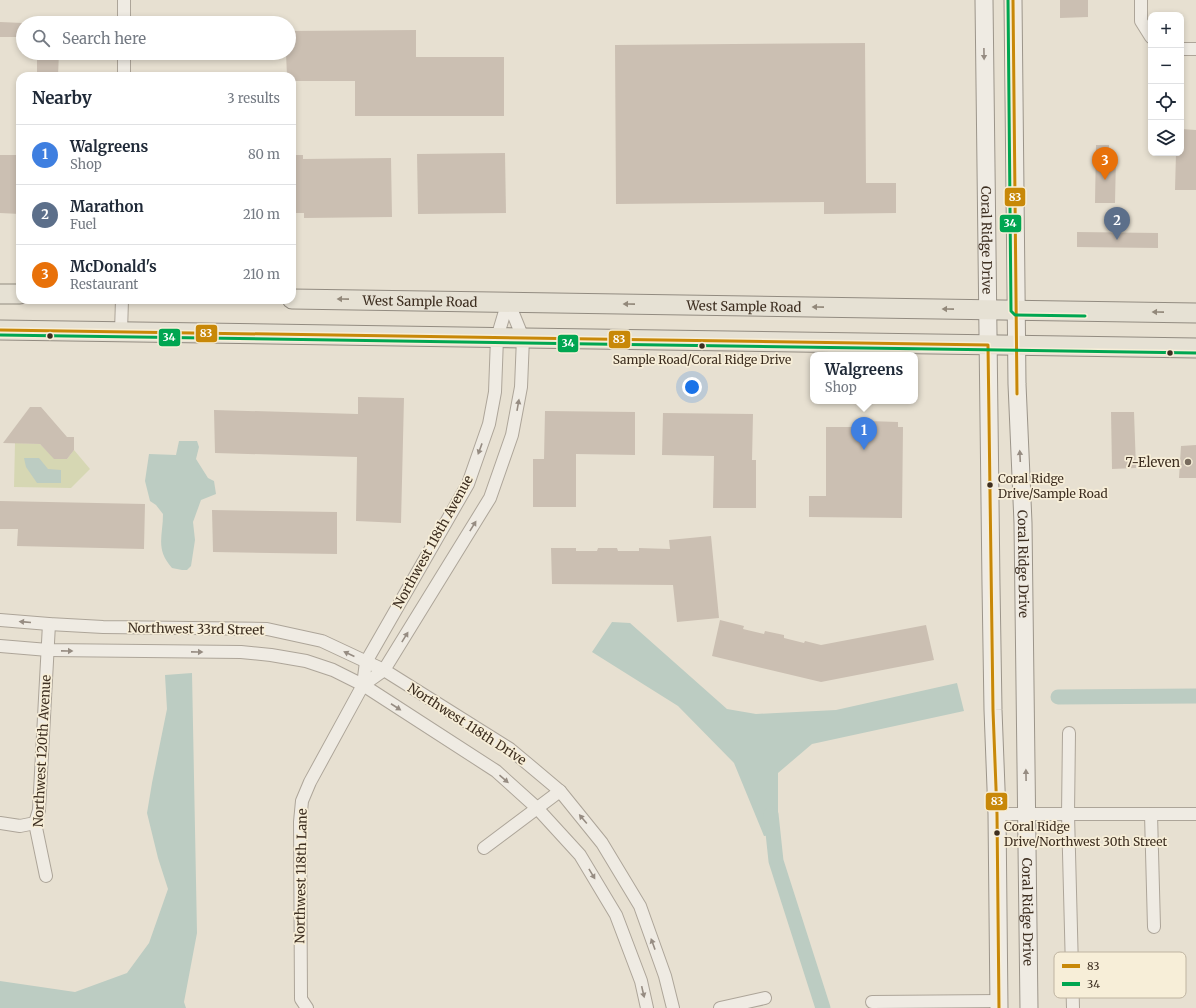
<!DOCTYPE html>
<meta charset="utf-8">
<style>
body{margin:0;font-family:Merriweather,serif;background:#f2f2f3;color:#1f2937}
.controls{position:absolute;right:12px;top:12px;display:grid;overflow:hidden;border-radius:8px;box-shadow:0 2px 6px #0003}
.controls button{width:36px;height:36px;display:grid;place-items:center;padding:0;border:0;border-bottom:1px solid #e0e1e3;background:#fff;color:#1f2937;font:20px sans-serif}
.you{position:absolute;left:692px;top:387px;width:14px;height:14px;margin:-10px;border:3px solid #fff;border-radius:50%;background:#1a73e8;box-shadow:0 0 0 6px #1a73e833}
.badge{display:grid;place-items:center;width:26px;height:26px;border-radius:50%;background:#786c5e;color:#fff;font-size:13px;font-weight:700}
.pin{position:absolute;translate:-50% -33px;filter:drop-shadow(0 1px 2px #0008)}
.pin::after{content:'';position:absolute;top:21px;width:14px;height:12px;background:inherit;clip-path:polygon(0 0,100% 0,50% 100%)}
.popup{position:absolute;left:810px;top:352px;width:108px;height:52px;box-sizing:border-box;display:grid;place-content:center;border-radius:8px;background:#fff;filter:drop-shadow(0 1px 3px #0005);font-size:13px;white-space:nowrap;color:#747a83}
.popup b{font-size:15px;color:#1f2937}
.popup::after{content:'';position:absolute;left:50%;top:100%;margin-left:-8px;border:8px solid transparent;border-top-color:#fff}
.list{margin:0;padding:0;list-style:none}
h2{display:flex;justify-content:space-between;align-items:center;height:52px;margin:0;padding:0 16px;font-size:17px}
h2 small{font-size:13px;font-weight:400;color:#747a83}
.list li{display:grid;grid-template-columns:26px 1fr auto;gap:12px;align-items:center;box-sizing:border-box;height:60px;padding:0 16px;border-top:1px solid #e0e1e3}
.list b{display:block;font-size:15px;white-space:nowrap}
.list p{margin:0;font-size:13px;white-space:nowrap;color:#747a83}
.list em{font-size:13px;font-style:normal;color:#747a83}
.icon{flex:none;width:22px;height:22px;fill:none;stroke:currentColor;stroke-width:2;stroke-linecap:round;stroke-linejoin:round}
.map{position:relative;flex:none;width:1196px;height:1008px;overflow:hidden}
.search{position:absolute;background:#fff;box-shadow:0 2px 6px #0003;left:16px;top:16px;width:280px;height:44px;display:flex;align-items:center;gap:10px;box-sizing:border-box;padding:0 14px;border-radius:22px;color:#747a83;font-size:15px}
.panel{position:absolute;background:#fff;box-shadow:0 2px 6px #0003;left:16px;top:72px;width:280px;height:232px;border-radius:12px}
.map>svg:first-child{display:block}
.green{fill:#d6d7b3}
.water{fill:#bcccc2}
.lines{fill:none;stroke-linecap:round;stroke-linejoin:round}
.canal{stroke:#bcccc2;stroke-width:15}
.building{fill:#cbbfb2}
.street-casing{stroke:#ada599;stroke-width:14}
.secondary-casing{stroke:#9c958a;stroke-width:19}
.primary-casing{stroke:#928b80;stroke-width:21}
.street{stroke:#efebe3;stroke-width:12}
.secondary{stroke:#efebe3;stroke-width:17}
.primary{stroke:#e6e1d4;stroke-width:19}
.bus-1-casing{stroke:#f7eed8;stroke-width:6}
.bus-2-casing{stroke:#f7eed8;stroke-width:6}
.bus-1{stroke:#c88808;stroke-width:3}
.bus-2{stroke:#00a651;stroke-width:3}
.oneway{fill:#968c82}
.oneway2{fill:#92887a}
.bus-dot{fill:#3d2e20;stroke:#f7eed8;stroke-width:1.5}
.poi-dot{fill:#786c5e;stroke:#f7eed8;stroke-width:1.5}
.labels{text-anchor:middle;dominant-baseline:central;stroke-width:3.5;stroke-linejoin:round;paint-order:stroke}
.bus-label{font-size:12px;fill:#3d2e20;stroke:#f7eed8;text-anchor:start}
.street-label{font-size:13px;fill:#3d2e20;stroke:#f7eed8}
.poi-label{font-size:13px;fill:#3d2e20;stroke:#f7eed8;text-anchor:end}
.key{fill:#f7eed8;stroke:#bfb4a1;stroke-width:1}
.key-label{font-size:11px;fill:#3d2e20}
.line-badge{stroke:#f7eed8;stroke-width:1.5}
.badge-label{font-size:11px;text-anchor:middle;font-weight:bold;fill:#fff}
</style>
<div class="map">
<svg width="1196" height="1008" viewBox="0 0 1196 1008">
<rect width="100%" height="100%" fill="#e7e0d1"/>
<path class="green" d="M15,443L40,444L55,459H67L74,450L90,469L71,488L14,487Z"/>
<g class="water">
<path d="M179,441H197L199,447L196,459L208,478L214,481L216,494L201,500L193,522L195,540L191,566L187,570H182L172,568C155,549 163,536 163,514L156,505L150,501L145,481L149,454L176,455Z"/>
<path d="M24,458H39L48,469L61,470V483H37L26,467Z"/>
<path d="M612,622L630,623L727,709L756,714L836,710L957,683L964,711L812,744L778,773V834L764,836L734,763L678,706L592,652Z"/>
<path d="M192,673L197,933L184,1002L186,1008H0V981L75,992L127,973L149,943L168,889L158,858L147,813L152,783L167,709L165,675Z"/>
</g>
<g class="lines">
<g class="canal">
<path d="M1058,697L1196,696"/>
<path d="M771,814L776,861L823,1008"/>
</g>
</g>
<g class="building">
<path d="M1060,0H1088V17L1060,18Z"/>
<path d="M0,22L23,23V37H0Z"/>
<path d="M416,30V57H504V116H355V81H292V76H287L286,53H289V31Z"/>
<path d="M865,43L866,183H896V213L824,214V202L616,204L615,45Z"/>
<path d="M37,53H59L58,76H37Z"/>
<path d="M1181,129L1196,130V190H1175L1176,153H1181Z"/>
<path d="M1096,145H1109V156H1116L1115,203H1095Z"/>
<path d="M505,153L506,213L418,214L417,154Z"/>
<path d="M0,155H20V214L0,213Z"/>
<path d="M292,155H303V159L391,158L392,217L304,218V213H292Z"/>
<path d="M1077,232L1158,233V248L1077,247Z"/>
<path d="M358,397L404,398L401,523L356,521L357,457L215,453L214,410L358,414Z"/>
<path d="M30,407H41L67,437H74V450L67,459H54L40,444L3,443Z"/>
<path d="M545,411L635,412V455L576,454V507H533V459H544Z"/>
<path d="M1111,412H1134L1136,468L1112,469Z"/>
<path d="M663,413L753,414L752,460H756V508H713L714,456L662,455Z"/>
<path d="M868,421L898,422V427H903L902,518L809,517V496H826V427H868Z"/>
<path d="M1196,445V478H1179L1181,446Z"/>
<path d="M0,501L145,504L144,549L17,546L18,529H0Z"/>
<path d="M212,510L337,512V554L213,552Z"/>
<path d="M711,536L719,618L677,622L673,585L552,584L551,548H576V551H597L598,548H617L618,551H639V548L670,549L669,540Z"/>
<path d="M720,620L744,626L743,629L764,634L765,631L784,635V638L804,643L805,641L821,645L926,625L934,660L821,682L712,656Z"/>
</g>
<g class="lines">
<defs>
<g id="street">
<path d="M1141,0V21L1151,37"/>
<path d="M124,23V0"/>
<path d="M1181,49H1196"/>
<path d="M124,76V53"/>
<path d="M121,331L122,300"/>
<path d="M0,620L49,624L103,627L267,629L322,641L384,670L510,749L560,791L602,843L640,906L665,976L673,1008"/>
<path d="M0,646L48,650L241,652L271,655L306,661L333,670L363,685L496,771L537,808L580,855L616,915L641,981L647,1008"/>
<path d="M363,685L384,670L490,498L512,435L521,387L523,338L508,301"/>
<path d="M1069,733L1068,814L1073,1008"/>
<path d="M997,814H1196"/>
<path d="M1151,814L1154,927"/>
<path d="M0,823L20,826L35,823"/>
<path d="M484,848L560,791"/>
<path d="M46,876L35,823L39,810L49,624"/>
<path d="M872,1002L999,1001"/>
<path d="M307,1008L301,999L300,822L302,801L310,782L363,685L366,662L468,484L489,424L495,392L497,338L508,301"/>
<path d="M720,1008L765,998"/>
</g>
<g id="secondary">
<path id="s1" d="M984,0L991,585L993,710L997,814L999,1008"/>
<path id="s2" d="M1013,0L1017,384L1023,523L1029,1008"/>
</g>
<g id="primary">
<path d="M0,294H20"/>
<path id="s3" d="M292,299L1196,313"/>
<path d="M0,330L1196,348"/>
</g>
</defs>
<use href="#street" class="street-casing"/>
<use href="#secondary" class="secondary-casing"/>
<use href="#primary" class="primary-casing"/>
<use href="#street" class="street"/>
<use href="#secondary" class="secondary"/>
<use href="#primary" class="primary"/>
<defs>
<g id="bus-1">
<path d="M1013,0L1017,394"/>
<path d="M0,330L988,345L993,710L997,814L999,1008"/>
</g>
<g id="bus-2">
<path d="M1008,0L1011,311L1015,315L1085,316"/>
<path d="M0,335L1196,353"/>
</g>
</defs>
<use href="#bus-1" class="bus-1-casing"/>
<use href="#bus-2" class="bus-2-casing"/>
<use href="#bus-1" class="bus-1"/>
<use href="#bus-2" class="bus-2"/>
</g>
<defs><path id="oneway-solid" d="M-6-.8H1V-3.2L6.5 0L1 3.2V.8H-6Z"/></defs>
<g class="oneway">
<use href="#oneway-solid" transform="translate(984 54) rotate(89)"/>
<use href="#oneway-solid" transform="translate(518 405) rotate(-80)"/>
<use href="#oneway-solid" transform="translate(480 449) rotate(110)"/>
<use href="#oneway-solid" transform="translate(1020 456) rotate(-93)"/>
<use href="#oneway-solid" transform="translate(473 526) rotate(-58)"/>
<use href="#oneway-solid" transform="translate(25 622) rotate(-175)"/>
<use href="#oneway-solid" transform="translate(405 637) rotate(-58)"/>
<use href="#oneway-solid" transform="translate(67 651) rotate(1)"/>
<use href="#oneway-solid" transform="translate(197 652) rotate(1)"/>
<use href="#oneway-solid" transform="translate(349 654) rotate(-155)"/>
<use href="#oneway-solid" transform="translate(396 707) rotate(33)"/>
<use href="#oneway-solid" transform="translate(1026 775) rotate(-91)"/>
<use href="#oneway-solid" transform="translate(504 779) rotate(41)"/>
<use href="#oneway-solid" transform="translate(583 819) rotate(-130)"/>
<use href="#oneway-solid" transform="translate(592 874) rotate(59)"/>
<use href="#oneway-solid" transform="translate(653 944) rotate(-110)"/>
<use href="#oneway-solid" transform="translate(643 992) rotate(77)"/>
</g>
<g class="oneway2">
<use href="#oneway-solid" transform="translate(343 299) rotate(-179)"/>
<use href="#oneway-solid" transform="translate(629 304) rotate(-179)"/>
<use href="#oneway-solid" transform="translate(818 307) rotate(-179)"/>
<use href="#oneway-solid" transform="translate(948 309) rotate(-179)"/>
<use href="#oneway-solid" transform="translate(1158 312) rotate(-179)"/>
</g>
<g class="bus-dot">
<circle cx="50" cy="336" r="3.5"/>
<circle cx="702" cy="346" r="3.5"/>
<circle cx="1170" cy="353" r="3.5"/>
<circle cx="990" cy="485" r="3.5"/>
<circle cx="997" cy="833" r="3.5"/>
</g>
<circle class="poi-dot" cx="1188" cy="462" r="4"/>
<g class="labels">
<g class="bus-label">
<text x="702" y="359" text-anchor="middle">Sample Road/Coral Ridge Drive</text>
<text x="998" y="478">Coral Ridge<tspan x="998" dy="15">Drive/Sample Road</tspan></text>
<text x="1004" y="826">Coral Ridge<tspan x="1004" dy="15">Drive/Northwest 30th Street</tspan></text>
</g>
<g class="street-label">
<text stroke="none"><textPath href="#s1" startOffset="240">Coral Ridge Drive</textPath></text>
<text stroke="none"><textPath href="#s3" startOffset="128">West Sample Road</textPath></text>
<text stroke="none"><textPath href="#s3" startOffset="452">West Sample Road</textPath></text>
<text transform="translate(433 542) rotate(-61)">Northwest 118th Avenue</text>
<text stroke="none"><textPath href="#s2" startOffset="564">Coral Ridge Drive</textPath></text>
<text transform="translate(196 629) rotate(1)">Northwest 33rd Street</text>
<text transform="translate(467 724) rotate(33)">Northwest 118th Drive</text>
<text transform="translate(42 751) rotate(-87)">Northwest 120th Avenue</text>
<text transform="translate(301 876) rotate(-89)">Northwest 118th Lane</text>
<text stroke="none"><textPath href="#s2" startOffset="912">Coral Ridge Drive</textPath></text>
</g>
<g class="poi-label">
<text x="1180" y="462">7-Eleven</text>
</g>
</g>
<rect x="1054" y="952" width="132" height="46" rx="6" class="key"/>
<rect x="1062" y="964" width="18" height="4" fill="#c88808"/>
<rect x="1062" y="982" width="18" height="4" fill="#00a651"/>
<g class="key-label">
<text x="1087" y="970">83</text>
<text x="1087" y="988">34</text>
</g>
<g class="line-badge">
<rect x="1004" y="187" width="22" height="20" rx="4" fill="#c88808"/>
<rect x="999" y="214" width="23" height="19" rx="4" fill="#00a651"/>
<rect x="195" y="324" width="23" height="19" rx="4" fill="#c88808"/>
<rect x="158" y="328" width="23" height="19" rx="4" fill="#00a651"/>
<rect x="608" y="330" width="23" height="19" rx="4" fill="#c88808"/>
<rect x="557" y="334" width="22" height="19" rx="4" fill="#00a651"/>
<rect x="985" y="792" width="23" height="19" rx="4" fill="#c88808"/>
</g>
<g class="badge-label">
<text x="1015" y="201">83</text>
<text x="1010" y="227">34</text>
<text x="206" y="337">83</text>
<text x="169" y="341">34</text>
<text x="619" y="343">83</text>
<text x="568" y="347">34</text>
<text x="997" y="805">83</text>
</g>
</svg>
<div class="controls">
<button>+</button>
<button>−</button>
<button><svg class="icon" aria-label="locate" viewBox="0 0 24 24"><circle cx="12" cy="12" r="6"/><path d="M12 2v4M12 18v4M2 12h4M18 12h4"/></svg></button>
<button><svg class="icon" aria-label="layers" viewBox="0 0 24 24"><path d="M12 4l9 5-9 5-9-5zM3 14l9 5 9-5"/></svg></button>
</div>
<div class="you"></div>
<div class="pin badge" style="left:864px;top:450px;background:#3f7fe0">1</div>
<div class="popup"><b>Walgreens</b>Shop</div>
<div class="pin badge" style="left:1117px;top:240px;background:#5c6f8a">2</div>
<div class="pin badge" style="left:1105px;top:180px;background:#e8710a">3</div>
<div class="search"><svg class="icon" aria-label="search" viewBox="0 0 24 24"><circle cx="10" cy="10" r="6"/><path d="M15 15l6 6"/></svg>Search here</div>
<section class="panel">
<h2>Nearby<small>3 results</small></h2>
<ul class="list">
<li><span class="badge" style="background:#3f7fe0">1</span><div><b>Walgreens</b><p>Shop</p></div><em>80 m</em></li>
<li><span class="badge" style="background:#5c6f8a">2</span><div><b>Marathon</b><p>Fuel</p></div><em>210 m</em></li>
<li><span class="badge" style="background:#e8710a">3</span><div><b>McDonald's</b><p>Restaurant</p></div><em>210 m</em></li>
</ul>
</section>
</div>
